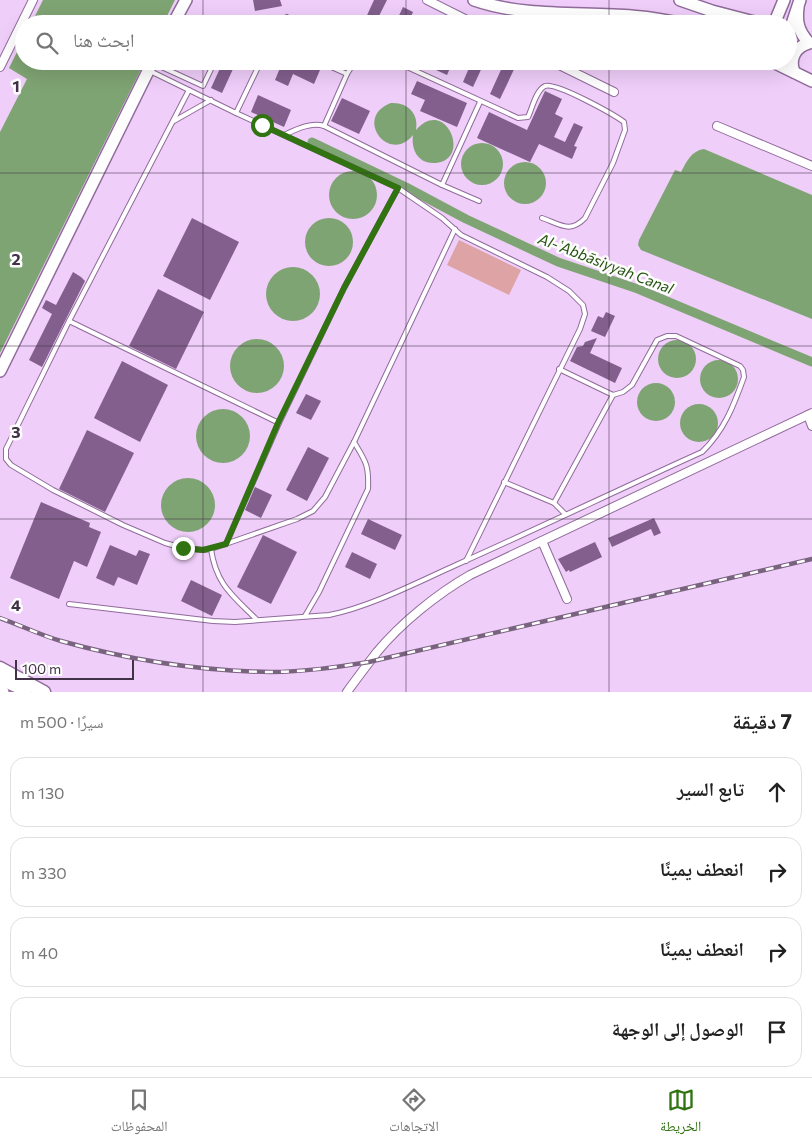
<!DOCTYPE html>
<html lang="ar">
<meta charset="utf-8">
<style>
body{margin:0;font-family:Commissioner,"Noto Naskh Arabic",sans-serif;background:#f2f2f2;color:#222;direction:rtl}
.scale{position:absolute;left:15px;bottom:12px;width:119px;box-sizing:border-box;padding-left:5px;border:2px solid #423247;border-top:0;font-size:14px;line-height:18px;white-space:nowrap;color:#423247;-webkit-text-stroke:4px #fdfdfd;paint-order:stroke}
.stop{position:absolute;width:15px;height:15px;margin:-11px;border:4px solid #317311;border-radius:50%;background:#fff}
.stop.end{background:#317311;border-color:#fff;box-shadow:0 1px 5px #0008}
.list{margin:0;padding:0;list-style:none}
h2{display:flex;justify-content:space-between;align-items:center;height:65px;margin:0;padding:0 20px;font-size:21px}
h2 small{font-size:16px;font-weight:400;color:#767676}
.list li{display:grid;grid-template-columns:32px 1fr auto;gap:15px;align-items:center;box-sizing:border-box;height:70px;margin:0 10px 10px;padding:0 10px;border:1px solid #e0e0e0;border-radius:15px}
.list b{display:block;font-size:19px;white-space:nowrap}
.list em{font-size:16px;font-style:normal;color:#767676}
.icon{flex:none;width:28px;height:28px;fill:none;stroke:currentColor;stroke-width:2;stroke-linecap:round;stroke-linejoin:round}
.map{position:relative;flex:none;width:812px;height:692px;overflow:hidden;direction:ltr}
.search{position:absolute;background:#fff;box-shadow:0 5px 20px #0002;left:15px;right:15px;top:15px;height:55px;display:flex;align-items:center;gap:12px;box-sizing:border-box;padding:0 18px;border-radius:28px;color:#767676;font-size:19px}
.sheet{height:385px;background:#fff}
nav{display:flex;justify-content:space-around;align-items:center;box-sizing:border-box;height:70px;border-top:1px solid #e0e0e0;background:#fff;font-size:14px;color:#767676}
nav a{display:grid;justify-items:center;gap:2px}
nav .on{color:#317311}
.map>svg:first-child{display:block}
.green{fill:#dea4a5}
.water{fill:#7fa473}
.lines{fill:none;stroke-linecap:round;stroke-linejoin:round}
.canal{stroke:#7fa473;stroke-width:9}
.building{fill:#825f8d}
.service-casing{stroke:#906b9b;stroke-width:6}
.minor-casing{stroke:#906b9b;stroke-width:10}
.secondary-casing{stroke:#906b9b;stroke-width:14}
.trunk-casing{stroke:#906b9b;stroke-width:15}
.service{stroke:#fff;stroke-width:4}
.minor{stroke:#fff;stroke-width:8}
.secondary{stroke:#fff;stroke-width:11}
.trunk{stroke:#fff;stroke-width:12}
.rail-casing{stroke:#79637f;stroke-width:4.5}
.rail{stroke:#fdfdfd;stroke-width:2.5;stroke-dasharray:8;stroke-linecap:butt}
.route{stroke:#317311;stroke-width:6}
.grid{fill:none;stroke:#423247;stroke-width:1;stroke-opacity:0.55}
.labels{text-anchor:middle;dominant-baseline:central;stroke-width:5;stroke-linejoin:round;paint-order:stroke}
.water-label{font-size:15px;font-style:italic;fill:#24540f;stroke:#fdfdfd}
.grid-label{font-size:16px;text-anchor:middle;font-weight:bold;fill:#423247;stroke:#fdfdfd;stroke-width:5;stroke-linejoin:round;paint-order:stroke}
</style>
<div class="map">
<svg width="812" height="692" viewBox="0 0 812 692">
<rect width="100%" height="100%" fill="#efcef9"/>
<path class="green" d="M459,240L521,270L509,295L447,265Z"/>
<g class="water">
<path d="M43,0H175L163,24H31Z"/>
<path d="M24,38V61H145L0,353V132L27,79L9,68Z"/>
<path d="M391,103C408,102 419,114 416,130C446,95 474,163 433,163C417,163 411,148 413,135C389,165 353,117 391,103Z"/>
<circle cx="482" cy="164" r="21"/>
<path d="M704,149L812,195V319L641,250L638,245L639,240L675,170L681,172C687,161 691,151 704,149Z"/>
<circle cx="525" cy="183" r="21"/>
<circle cx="353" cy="195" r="24"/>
<circle cx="329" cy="242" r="24"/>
<circle cx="293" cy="294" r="27"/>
<circle cx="257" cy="366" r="27"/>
<circle cx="677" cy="359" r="19"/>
<circle cx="719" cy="379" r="19"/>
<circle cx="656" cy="402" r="19"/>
<circle cx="699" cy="423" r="19"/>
<circle cx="223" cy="436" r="27"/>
<circle cx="188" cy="505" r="27"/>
</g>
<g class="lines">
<path class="canal" d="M312,142L406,187L466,219L558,262L638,289L812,362"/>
</g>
<g class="building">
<path d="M253,0H280L282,6L255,11Z"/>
<path d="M374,0H387L375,24H363Z"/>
<path d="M403,7L413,12L408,24H395Z"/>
<path d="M265,61H300L320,70L314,84L293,74L288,86L275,80L280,68Z"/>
<path d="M441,61H453L447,75L436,70Z"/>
<path d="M472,61H485L473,87L463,82Z"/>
<path d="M505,61H518L500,99L490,94Z"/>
<path d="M222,64L233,69L222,93L211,88Z"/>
<path d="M417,81L467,103L457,127L420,111L425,100L411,94Z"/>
<path d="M545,91L562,99L555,114L563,118L554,137L565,142L574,123L583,127L574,146L577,147L572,159L539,144L530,162L477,138L489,112L527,130Z"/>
<path d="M258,95L291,110L284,127L251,112Z"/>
<path d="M342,98L370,111L359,134L331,121Z"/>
<path d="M192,218L239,242L210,300L163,276Z"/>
<path d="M73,272L81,277L85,281L42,367L29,360L52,314L42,308L46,300L56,305Z"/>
<path d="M158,289L204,312L176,369L129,346Z"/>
<path d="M606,312L615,316L605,337L591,331L598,316L603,318Z"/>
<path d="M597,338L590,353L622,368L615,383L570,361L577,347L583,346L585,342Z"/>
<path d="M122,361L168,385L140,442L94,418Z"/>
<path d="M306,394L321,401L311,420L296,413Z"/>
<path d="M87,430L134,453L105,512L59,489Z"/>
<path d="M308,447L329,458L307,501L286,490Z"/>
<path d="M255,487L272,495L261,518L245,510Z"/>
<path d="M41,502L90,523L89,527L101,532L87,567L74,561L59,599L10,578Z"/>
<path d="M654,518L661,533L654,536L651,529L612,547L608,538Z"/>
<path d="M368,519L402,535L395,550L361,534Z"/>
<path d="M263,535L297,552L271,604L237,587Z"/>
<path d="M595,542L602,557L570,572L569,570L566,572L558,559Z"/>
<path d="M110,545L136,556L139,550L150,554L137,585L118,577L114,586L96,578Z"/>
<path d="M352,552L377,564L370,579L345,567Z"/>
<path d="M191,580L222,595L212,616L181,601Z"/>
</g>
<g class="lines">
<defs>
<g id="service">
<path d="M283,24L287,17"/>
<path d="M318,61L347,74L355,61"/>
<path d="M394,61L518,118L528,117C532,109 536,90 545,86C556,82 613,114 624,122L625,130L613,163L585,218C570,234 560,224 542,218"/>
<path d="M155,64L203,86L215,61"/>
<path d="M150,71L236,113L398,188L442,218L461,235L547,277L569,291L583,305L585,314L580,329L466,561"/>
<path d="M189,90L69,321L6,449V459L11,465L53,490L123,525L165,543L183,548L203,550L211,549L297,519L313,511L325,497L354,442L455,229"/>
<path d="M236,113L261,61"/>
<path d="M174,121L211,100"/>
<path d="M324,126L347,74"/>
<path d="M284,135C297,129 311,122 324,126L442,185L480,102"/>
<path d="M442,185L479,201"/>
<path d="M69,321L279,423"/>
<path d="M504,482L554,503L565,514"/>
<path d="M554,503L613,395"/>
<path d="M226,544L279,423L344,288L398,188"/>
<path d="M211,549C216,584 232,595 256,619"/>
<path d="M69,604L213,621L235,622L329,615C370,607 418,582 456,565C539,528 620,489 702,452C724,431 734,405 744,377L743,370L740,366L676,336H667L657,340L632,385L623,392L613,395L559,369"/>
<path d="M305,616L319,592L368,489C369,465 366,462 354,442"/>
</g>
<g id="minor">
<path d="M427,0L475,24"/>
<path d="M551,61L614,92"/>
<path d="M0,67L33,0"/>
<path d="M717,126L812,166"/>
<path d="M808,415L812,426"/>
<path d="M542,541L567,599"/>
<path d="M347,692C357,678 367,665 377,652C401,623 437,594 470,575L812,413"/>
</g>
<g id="secondary">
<path d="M474,0C541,23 613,6 682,24"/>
<path d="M680,0L712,11L762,24"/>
<path d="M173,24L186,0"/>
<path d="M774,24L784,0"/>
<path d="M788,36L800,0"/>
<path d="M771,61L812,81"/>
<path d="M794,72C789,59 795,47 809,43C799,32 796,23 798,8"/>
<path d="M0,371L153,61"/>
<path d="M0,690L3,692"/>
</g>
<g id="trunk">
<path d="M0,668L44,692"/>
<path d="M0,679L25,690"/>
</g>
</defs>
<use href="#service" class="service-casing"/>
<use href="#minor" class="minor-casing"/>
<use href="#secondary" class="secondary-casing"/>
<use href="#trunk" class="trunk-casing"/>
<use href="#service" class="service"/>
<use href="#minor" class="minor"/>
<use href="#secondary" class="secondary"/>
<use href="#trunk" class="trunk"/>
<defs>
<path id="rail" d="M0,618C20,625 40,635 61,641C129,660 199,671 271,672C304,672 337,667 369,662L812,559"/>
</defs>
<use href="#rail" class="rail-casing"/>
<use href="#rail" class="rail"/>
</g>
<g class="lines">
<path class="route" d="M183,548L203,550L226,544L278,423L344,288L398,188L262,125"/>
</g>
<path class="grid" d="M203,0V24M406,0V24M609,0V24M203,61V692M406,61V692M609,61V692M0,173H812M0,346H812M0,519H812"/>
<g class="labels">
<g class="water-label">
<text transform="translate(606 263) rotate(21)">Al-ʿAbbāsiyyah Canal</text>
</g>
</g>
<g class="grid-label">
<text x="16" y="92">1</text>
<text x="16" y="265">2</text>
<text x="16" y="438">3</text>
<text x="16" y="611">4</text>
</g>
</svg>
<div class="scale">100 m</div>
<div class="stop" style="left:262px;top:125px"></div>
<div class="stop end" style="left:183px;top:548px"></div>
<div class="search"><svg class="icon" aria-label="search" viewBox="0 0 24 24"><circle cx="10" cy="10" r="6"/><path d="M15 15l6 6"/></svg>ابحث هنا</div>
</div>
<section class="sheet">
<h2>7 دقيقة<small>سيرًا · 500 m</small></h2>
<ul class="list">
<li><svg class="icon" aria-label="ahead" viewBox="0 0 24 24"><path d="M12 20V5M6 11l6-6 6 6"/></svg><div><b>تابع السير</b></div><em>130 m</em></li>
<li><svg class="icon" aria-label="right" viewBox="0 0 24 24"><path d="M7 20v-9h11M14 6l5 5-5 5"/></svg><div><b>انعطف يمينًا</b></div><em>330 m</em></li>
<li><svg class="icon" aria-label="right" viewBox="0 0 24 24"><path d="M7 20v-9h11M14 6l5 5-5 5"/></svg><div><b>انعطف يمينًا</b></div><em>40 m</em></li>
<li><svg class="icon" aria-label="arrive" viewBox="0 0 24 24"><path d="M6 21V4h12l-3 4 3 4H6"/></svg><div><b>الوصول إلى الوجهة</b></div></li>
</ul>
</section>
<nav>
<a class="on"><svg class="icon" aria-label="map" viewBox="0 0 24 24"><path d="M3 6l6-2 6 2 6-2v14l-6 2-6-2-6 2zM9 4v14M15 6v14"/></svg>الخريطة</a>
<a><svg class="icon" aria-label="directions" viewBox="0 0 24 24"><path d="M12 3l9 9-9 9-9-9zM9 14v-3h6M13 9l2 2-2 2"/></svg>الاتجاهات</a>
<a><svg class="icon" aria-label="saved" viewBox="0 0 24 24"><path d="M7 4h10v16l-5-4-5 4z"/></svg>المحفوظات</a>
</nav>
